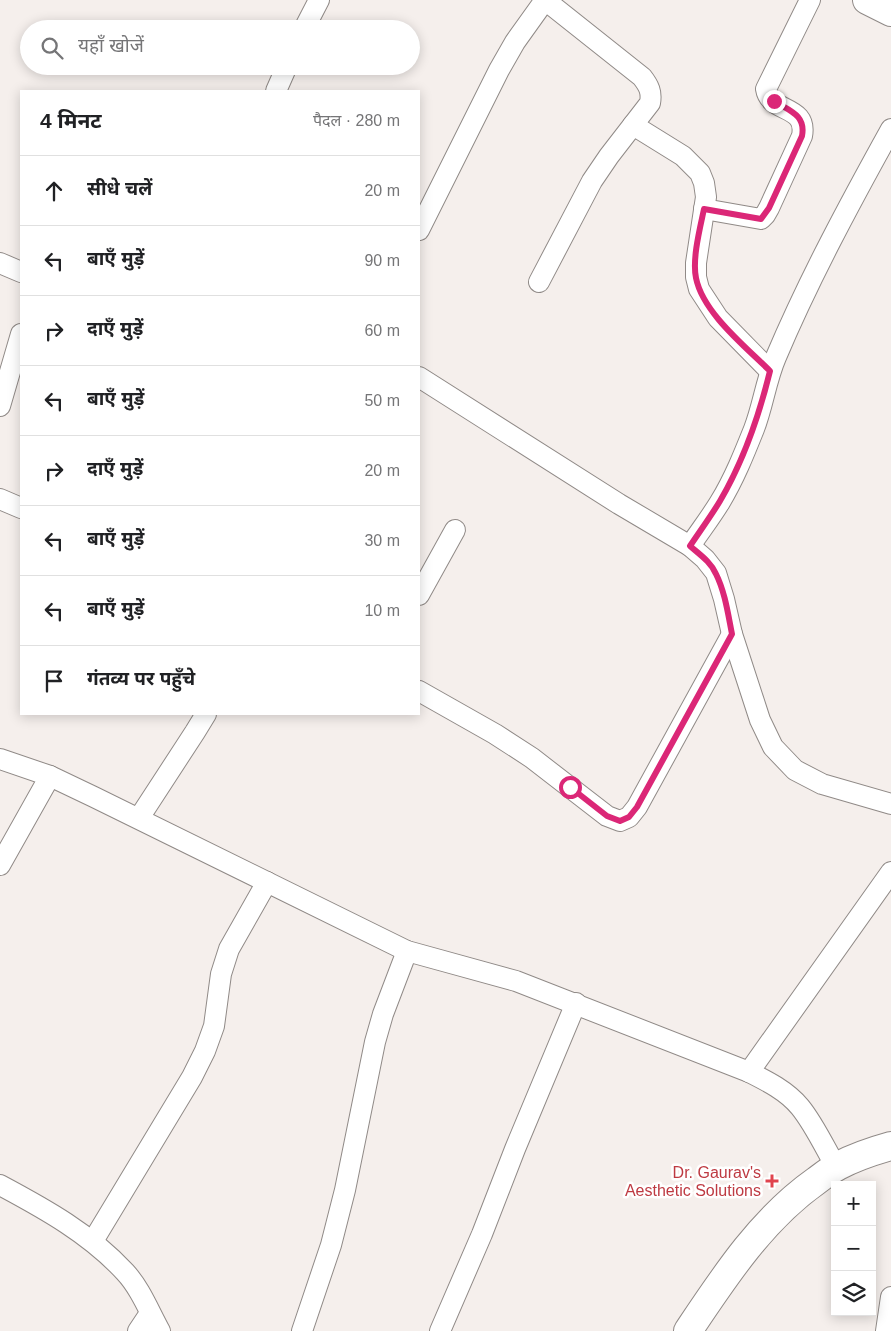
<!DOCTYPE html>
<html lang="hi">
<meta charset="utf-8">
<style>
body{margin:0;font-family:Arial,"Noto Sans Devanagari",sans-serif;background:#f2f2f2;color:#202124}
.controls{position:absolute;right:15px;bottom:15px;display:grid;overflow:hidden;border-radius:0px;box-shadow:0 2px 12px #0003}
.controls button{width:45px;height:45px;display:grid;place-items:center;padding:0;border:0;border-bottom:1px solid #e0e0e0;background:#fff;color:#202124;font:25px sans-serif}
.stop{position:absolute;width:15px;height:15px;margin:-11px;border:4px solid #db2777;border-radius:50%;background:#fff}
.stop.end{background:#db2777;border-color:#fff;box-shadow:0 1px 5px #0008}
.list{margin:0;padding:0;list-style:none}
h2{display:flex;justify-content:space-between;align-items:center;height:65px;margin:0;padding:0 20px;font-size:21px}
h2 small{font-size:16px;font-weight:400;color:#757577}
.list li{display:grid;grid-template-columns:32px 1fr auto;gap:15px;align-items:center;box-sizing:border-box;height:70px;padding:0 20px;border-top:1px solid #e0e0e0}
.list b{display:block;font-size:19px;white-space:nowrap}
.list em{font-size:16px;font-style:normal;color:#757577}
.icon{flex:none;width:28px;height:28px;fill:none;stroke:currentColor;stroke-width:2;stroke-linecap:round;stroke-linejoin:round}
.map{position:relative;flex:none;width:891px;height:1331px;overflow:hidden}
.search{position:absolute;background:#fff;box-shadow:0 2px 12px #0003;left:20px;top:20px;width:400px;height:55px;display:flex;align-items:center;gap:12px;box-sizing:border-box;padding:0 18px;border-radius:28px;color:#757577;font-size:19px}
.panel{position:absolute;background:#fff;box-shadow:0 2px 12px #0003;left:20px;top:90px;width:400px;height:625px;border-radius:0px}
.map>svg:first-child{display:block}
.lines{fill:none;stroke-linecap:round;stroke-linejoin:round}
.street-casing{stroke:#908a87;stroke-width:22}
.secondary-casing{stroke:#908a87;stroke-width:30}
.street{stroke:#fff;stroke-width:20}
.secondary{stroke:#fff;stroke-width:28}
.route{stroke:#db2777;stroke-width:6}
.health-dot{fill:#e0444e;stroke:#fff;stroke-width:2}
.labels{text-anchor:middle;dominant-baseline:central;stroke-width:5;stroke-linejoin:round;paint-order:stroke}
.health-label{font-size:16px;fill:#be3a42;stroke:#fff;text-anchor:end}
</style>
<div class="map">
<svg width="891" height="1331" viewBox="0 0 891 1331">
<rect width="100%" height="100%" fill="#f5efec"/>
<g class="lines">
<defs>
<g id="street">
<path d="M304,29L319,0"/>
<path d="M276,91L287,66"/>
<path d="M633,125L683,156L700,173L704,183L706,197L696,263V277L699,289L718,318L770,371"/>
<path d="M704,209L761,219L765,215L769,208L802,136C808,104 770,114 766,89L810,0"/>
<path d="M419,230L499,70L515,42L545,0"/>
<path d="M0,263L21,272"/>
<path d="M539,282L592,181L609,156L650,103C652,92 649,86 642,77L545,0"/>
<path d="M419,377L619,504L690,546L705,559L716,573L724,599L732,634L760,720L773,747L795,770L822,784L891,804"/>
<path d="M0,406L21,334"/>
<path d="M0,499L21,508"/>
<path d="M690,546C700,531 711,517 720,502C734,479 744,454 754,429C763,406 766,380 776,357C809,279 850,203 891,129"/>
<path d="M419,595L455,530"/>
<path d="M419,691L495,734L532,758L607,816L620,821L629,817L637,807L732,634"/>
<path d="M0,759L50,776L94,797L407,951L516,981L749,1072C767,1081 787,1091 800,1107C814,1124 825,1148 836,1167"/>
<path d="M139,818L195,732L206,714"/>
<path d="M0,865L50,776"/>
<path d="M749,1072L891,872"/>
<path d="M0,1185C45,1209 90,1234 125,1272C140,1288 149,1311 160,1331"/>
<path d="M93,1241L192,1077L205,1051L214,1026L221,974L229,949L267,882"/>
<path d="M138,1331L150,1313"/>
<path d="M302,1331L331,1245L345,1190L375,1042L383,1014L407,951"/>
<path d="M440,1331L482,1234L515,1149L576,1003"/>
<path d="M886,1331L891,1297"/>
</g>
<g id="secondary">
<path d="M867,0L891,12"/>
<path d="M688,1331C724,1277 762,1219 816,1181C823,1176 830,1170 838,1166C855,1157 873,1151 891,1146"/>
</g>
</defs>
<use href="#street" class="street-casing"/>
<use href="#secondary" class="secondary-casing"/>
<use href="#street" class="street"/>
<use href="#secondary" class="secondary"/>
</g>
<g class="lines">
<path class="route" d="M570,787L607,816L620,821L629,817L637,807L732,634C728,614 725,592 716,574C711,562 699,554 690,546C700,531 711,516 720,501C744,460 759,416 770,371C746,347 703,313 696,278C692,259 700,228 704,209L761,219L769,208L802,136C806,115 790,111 774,101"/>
</g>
<path class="health-dot" d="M769.5 1173.5h5v5h5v5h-5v5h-5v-5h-5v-5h5z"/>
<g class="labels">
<g class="health-label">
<text x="761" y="1172">Dr. Gaurav's<tspan x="761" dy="18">Aesthetic Solutions</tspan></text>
</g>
</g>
</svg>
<div class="controls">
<button>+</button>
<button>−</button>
<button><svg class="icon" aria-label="layers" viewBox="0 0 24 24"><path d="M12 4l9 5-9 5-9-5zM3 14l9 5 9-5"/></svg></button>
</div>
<div class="stop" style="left:570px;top:787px"></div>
<div class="stop end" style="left:774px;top:101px"></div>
<div class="search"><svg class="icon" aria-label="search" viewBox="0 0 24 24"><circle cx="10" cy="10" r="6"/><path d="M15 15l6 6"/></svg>यहाँ खोजें</div>
<section class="panel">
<h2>4 मिनट<small>पैदल · 280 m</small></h2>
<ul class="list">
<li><svg class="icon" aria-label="ahead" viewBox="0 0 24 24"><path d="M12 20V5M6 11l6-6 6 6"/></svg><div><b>सीधे चलें</b></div><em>20 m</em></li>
<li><svg class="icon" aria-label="left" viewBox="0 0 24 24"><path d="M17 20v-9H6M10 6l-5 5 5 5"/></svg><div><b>बाएँ मुड़ें</b></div><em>90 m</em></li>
<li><svg class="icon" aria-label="right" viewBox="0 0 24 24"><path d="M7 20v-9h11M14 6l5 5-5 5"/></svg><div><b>दाएँ मुड़ें</b></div><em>60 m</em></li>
<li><svg class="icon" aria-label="left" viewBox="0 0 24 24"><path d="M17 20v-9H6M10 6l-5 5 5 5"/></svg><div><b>बाएँ मुड़ें</b></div><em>50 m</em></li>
<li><svg class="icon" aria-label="right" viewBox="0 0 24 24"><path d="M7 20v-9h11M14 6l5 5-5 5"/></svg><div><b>दाएँ मुड़ें</b></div><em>20 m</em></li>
<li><svg class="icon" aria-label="left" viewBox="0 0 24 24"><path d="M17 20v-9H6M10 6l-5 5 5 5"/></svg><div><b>बाएँ मुड़ें</b></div><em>30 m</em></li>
<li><svg class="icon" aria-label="left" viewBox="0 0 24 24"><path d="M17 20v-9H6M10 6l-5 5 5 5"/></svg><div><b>बाएँ मुड़ें</b></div><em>10 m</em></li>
<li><svg class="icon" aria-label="arrive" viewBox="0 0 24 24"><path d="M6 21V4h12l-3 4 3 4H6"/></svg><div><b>गंतव्य पर पहुँचे</b></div></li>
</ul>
</section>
</div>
